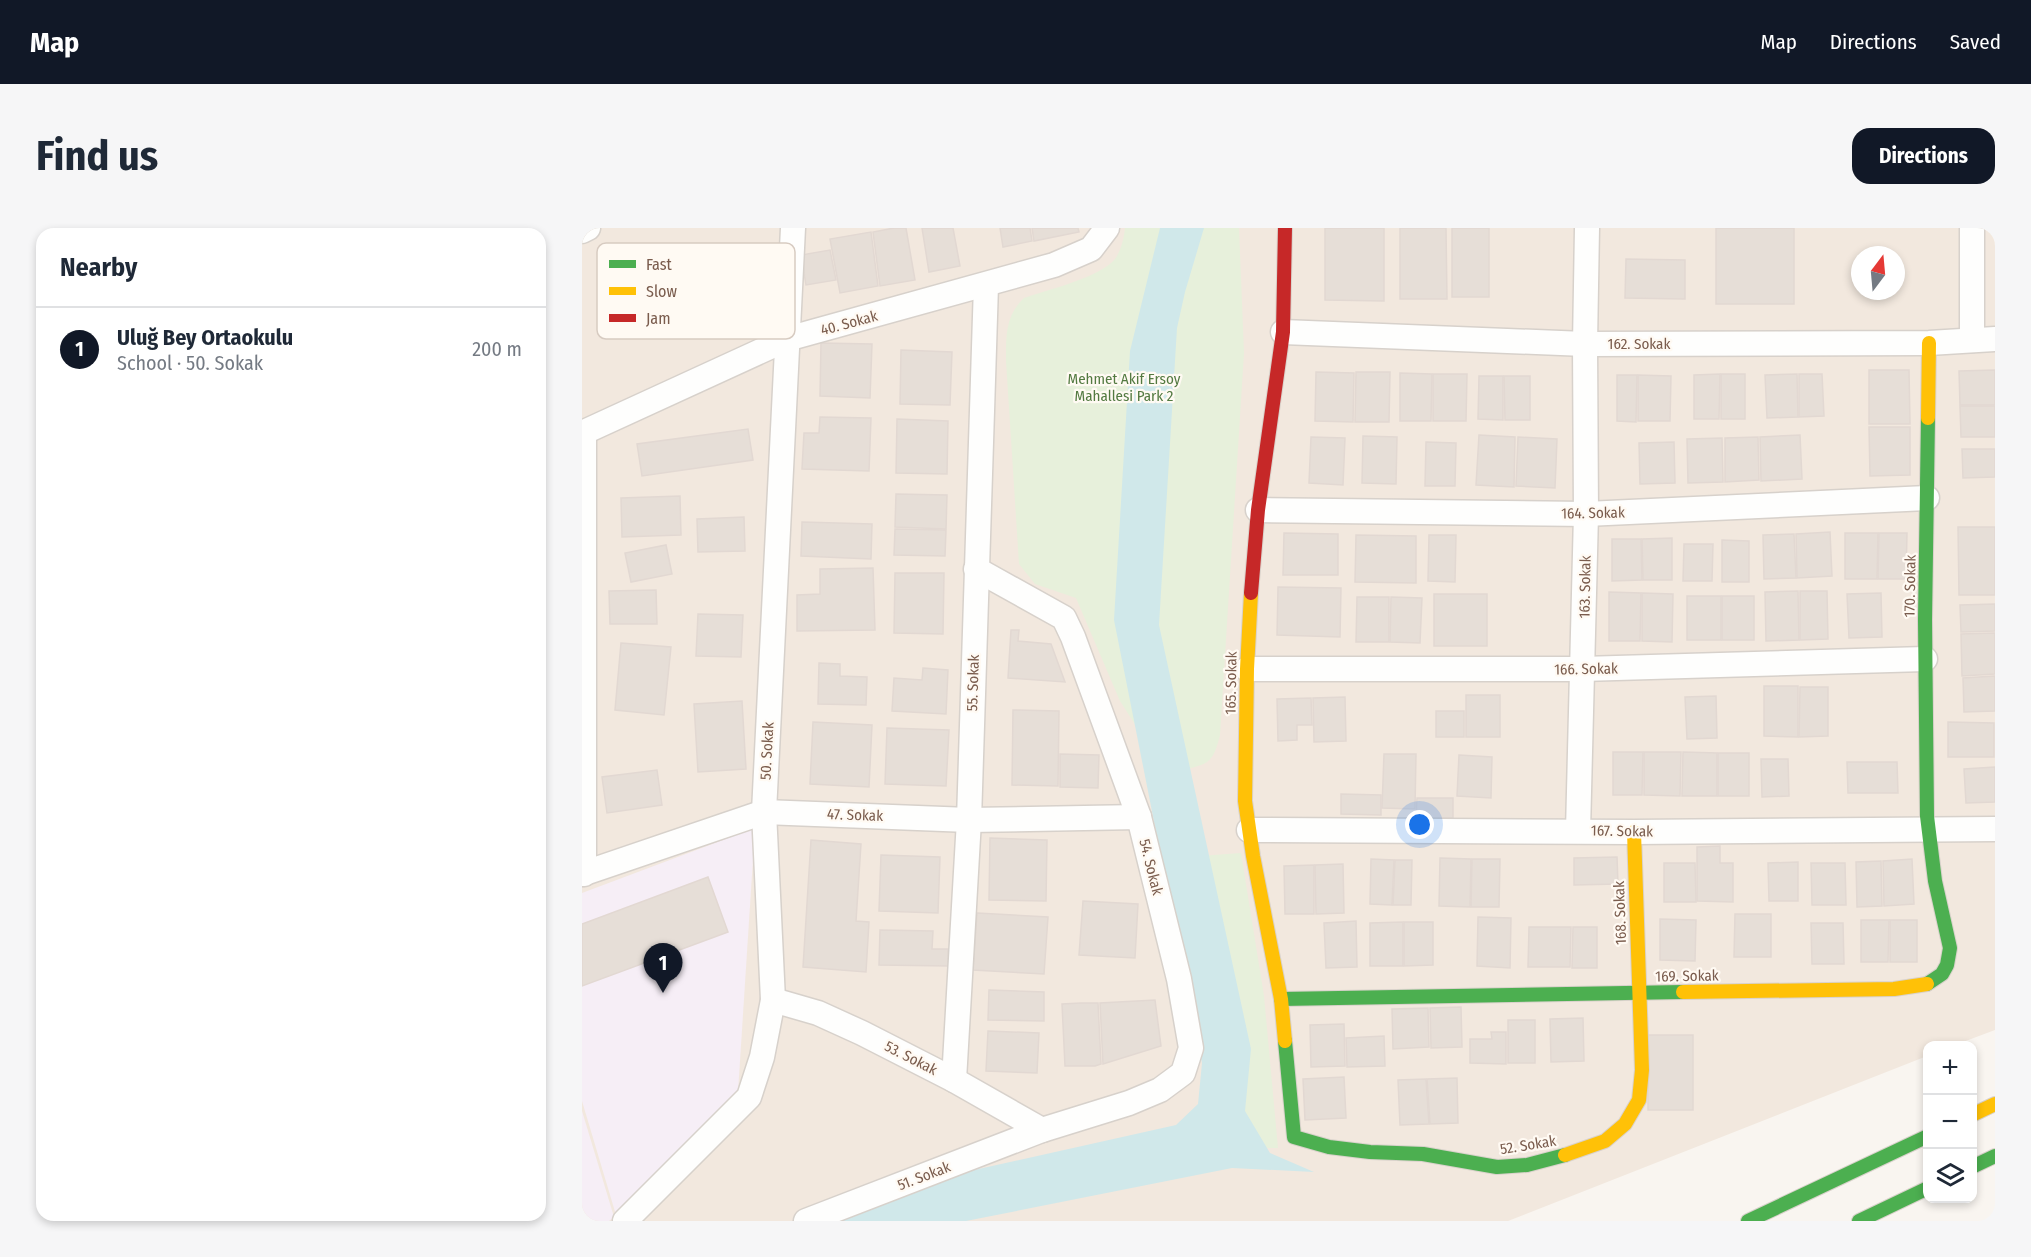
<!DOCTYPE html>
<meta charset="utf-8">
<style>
body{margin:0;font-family:"Fira Sans Condensed",sans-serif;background:#f6f6f7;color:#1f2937}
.controls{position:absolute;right:18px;bottom:18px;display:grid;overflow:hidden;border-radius:12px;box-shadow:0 3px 9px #0003}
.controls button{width:54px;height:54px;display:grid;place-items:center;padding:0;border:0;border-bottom:2px solid #e0e1e3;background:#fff;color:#1f2937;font:30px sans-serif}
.compass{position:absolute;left:1269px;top:18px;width:54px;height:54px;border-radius:50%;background:#fff;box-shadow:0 3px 9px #0003;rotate:16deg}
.you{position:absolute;left:838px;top:597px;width:21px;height:21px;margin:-15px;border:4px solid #fff;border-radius:50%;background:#1a73e8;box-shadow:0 0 0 9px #1a73e833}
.badge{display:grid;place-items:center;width:39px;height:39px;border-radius:50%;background:#111827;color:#fff;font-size:20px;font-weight:700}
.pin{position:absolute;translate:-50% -50px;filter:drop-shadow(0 2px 3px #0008)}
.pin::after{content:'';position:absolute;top:32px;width:21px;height:18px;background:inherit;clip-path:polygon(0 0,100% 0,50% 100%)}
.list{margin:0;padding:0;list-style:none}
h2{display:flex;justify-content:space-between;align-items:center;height:78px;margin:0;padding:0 24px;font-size:26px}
h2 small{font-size:20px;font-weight:400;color:#747a83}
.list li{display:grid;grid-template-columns:39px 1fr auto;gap:18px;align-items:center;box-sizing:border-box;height:84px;padding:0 24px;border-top:2px solid #e0e1e3}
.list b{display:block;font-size:22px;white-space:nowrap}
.list p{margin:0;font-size:20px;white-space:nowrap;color:#747a83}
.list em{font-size:20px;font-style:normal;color:#747a83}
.icon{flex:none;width:33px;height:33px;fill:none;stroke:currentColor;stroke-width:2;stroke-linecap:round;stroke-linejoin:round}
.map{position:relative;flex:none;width:1413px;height:993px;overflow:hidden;border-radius:18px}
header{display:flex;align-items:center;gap:36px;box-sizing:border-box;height:84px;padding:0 30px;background:#111827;color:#fff}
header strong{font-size:28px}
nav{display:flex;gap:33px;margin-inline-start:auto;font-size:21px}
.intro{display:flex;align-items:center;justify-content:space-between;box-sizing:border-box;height:144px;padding:0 36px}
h1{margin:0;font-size:42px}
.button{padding:15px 27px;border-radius:18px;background:#111827;color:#fff;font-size:21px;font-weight:700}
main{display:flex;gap:36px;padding:0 36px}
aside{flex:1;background:#fff;border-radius:18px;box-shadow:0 3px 9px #0003}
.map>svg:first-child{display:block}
.residential{fill:#f2e8de;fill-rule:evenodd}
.education{fill:#f6eef6}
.green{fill:#e7f0db}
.water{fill:#d0e8ea}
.building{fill:#e6ded7;stroke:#e2d8d2;stroke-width:1.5}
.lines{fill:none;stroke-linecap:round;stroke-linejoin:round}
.street-casing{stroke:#d7d1cb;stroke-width:27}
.fast-casing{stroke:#d9d2cb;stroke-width:16}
.slow-casing{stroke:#d9d2cb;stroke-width:16}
.jam-casing{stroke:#d9d2cb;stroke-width:16}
.street{stroke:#fefefd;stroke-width:24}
.fast{stroke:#4caf50;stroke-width:14}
.slow{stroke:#ffc107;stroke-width:14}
.jam{stroke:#c62828;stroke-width:14}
.labels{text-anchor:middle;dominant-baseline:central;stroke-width:4.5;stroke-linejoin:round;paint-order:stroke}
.street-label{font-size:15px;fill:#7a5c4d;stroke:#fffaf3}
.park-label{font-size:15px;fill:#537a41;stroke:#fffaf3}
.key{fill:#fffaf3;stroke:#d7cbc1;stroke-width:1.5}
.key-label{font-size:16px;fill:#7a5c4d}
</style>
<header>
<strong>Map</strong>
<nav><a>Map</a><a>Directions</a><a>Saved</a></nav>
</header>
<div class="intro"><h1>Find us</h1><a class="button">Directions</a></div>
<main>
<aside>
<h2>Nearby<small></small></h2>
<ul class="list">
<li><span class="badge">1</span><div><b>Uluğ Bey Ortaokulu</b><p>School · 50. Sokak</p></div><em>200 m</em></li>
</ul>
</aside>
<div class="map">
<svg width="1413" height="993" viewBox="0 0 1413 993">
<rect width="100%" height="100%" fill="#f9f5f0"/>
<path class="residential" d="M0,0H1413V802L1373,817L1346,818L1345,828L926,993H0ZM1278,27H1314V63H1278Z"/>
<g class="education">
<path d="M173,600L156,864L34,987L0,873V665Z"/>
<path d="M0,883L32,989L27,993H0Z"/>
</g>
<g class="green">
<path d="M543,0H657L662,125L638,507C630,540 624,535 594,544L570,523L538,473L494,370L453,356L437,336L424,133C424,109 423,88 442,70C465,62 519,49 533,31C539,23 542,10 543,0Z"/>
<path d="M659,625L682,768L696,920H645L590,630Z"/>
</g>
<path class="water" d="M578,0H622L603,64L595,100L577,397L669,821L663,883L688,925L732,944L650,940L384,993H248L356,950L594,897L616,876L620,835L532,392L548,123Z"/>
<g class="building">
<path d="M312,0H324L333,52L298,58L291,4Z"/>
<path d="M340,0H371L378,38L347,44Z"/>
<path d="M418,0H448L450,13L421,19Z"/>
<path d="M450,0H496L497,4L452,13Z"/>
<path d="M743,0H802V73L743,72Z"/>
<path d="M818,0H864L865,71H818Z"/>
<rect x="870" y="0" width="37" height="69"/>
<rect x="1134" y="0" width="78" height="76"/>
<path d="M289,4L296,58L258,65L248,11Z"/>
<path d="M248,22L254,52L224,57L219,27Z"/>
<path d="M1044,31L1103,32V71L1043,70Z"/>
<path d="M239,115L290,116L288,170L238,168Z"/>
<path d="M319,122L370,124L368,177L318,176Z"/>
<path d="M1287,142H1327L1328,196H1287Z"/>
<path d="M1413,142V177H1378L1377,143Z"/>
<path d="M734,144L772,145L771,194L733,193Z"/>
<path d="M774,144H808L807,194H773Z"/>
<path d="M818,145L850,146L849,193H818Z"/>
<path d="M851,146H885L884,193H851Z"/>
<path d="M1138,146L1137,191H1112V147Z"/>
<rect x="1139" y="146" width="24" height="45"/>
<path d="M1215,146L1216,189L1185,190L1183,147Z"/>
<path d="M1217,146H1240L1242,188L1217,189Z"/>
<path d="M1035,147H1055L1054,194L1035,193Z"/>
<path d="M1056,147L1089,148L1088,193H1056Z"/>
<path d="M897,148H921V192L896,191Z"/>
<path d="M922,148H948V192H923Z"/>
<path d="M1378,178H1413V209H1379Z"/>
<path d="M238,189L289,190L287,243L220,241L222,205H237Z"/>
<path d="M315,191L366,193L365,246L314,245Z"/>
<path d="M1287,199H1328V247L1288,248Z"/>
<path d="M166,201L171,232L60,248L55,216Z"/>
<path d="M897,207L933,209L932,259L894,257Z"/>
<path d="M1218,207L1220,251L1179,253L1178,209Z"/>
<path d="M781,208L815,209L814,256L780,255Z"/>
<path d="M729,209L763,210L761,257L727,255Z"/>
<path d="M936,209L975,211L973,260L934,258Z"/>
<path d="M1176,209L1177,252L1143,254V210Z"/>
<path d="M1140,210L1141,254L1106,255L1105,211Z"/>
<path d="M844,214L874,215L873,258H843Z"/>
<path d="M1092,214L1093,255L1058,256L1057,215Z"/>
<path d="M1380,221H1413V249L1381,250Z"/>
<path d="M314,266L365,267L364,301L313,299Z"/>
<path d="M98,268L99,307L40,309L39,270Z"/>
<path d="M162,289L163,323L116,324L115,291Z"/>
<path d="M220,294L290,296L289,331L219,328Z"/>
<path d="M1376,299H1413V367H1377Z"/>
<path d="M313,301L364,302L363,328L312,327Z"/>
<path d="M1248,304L1250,348L1215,350L1214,306Z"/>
<path d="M702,305L756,306V347H701Z"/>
<path d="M1263,305H1296L1295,351H1263Z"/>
<path d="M1297,305H1325L1324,351H1296Z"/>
<path d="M1212,306L1214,350L1182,351L1181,307Z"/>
<path d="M774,307L834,308V355L773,354Z"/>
<path d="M847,307H874L873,354L846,353Z"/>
<path d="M1090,310V352H1061L1060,311Z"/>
<path d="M1030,311H1059L1060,352L1030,353Z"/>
<path d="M1140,312L1167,313V354H1140Z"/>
<path d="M1102,316H1131L1130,353H1101Z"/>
<path d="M84,317L90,346L49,354L43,325Z"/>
<path d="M291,340L293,402L215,403V367L238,366V341Z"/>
<path d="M313,345H362L361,406L312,405Z"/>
<path d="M696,359L759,360L758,409L695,407Z"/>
<path d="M74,362L75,396H28L27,363Z"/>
<path d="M1216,363L1217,412L1184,413L1183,364Z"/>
<path d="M1218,363H1245L1246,411L1218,412Z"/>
<path d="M1027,364L1059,365L1058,413H1027Z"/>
<path d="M1060,365L1091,366L1090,414L1060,413Z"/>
<path d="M1299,365L1300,409L1267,410L1265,366Z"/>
<rect x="852" y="366" width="53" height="52"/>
<rect x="1105" y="368" width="34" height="44"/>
<rect x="1140" y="368" width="32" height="44"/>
<path d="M775,369H807V414H774Z"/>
<path d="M809,369L840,370L838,415L808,414Z"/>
<path d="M1413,376V403L1379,404L1378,377Z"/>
<path d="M116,386L161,387L159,429L114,428Z"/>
<path d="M429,402H437L436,413L469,416L483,454L426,450Z"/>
<path d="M1413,405V446L1380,448L1379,406Z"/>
<path d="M39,415L89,419L82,487L33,482Z"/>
<path d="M237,435L258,436V448L285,449L284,477L236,476Z"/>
<path d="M341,440L366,442L364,486L310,483L312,450L340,452Z"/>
<path d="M1413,448V483L1382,484L1381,450Z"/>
<path d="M1182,458H1216V509L1182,508Z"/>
<path d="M1218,459H1246V508L1217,509Z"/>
<rect x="884" y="467" width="34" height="42"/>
<path d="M1134,468L1135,510L1105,511L1103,469Z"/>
<path d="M763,469L764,513L732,514L731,470Z"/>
<path d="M729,470L730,497H715V512L696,513L695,471Z"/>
<path d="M160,473L164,541L116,544L112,476Z"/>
<path d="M431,482L477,483L476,558L430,557Z"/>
<rect x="854" y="483" width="28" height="26"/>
<path d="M231,494L290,497L287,559L228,556Z"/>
<path d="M1366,494L1412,495V529H1366Z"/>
<path d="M305,500L367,502L364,558L303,556Z"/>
<path d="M1031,524H1061L1060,567H1031Z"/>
<path d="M1062,524H1099L1098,568L1062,567Z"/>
<path d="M1101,524L1135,525V568H1100Z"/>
<rect x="1136" y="525" width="31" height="43"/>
<path d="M478,526L517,527L516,560L478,559Z"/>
<path d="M802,526H834L833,581L800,580Z"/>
<path d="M877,527L910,529L909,570L875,568Z"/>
<path d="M1179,531H1206L1207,568L1180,569Z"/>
<path d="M1265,534H1315L1316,565H1266Z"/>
<path d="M1413,539V574L1384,575L1382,541Z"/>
<path d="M75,542L80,577L25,585L20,549Z"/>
<path d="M759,566L799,567V587L759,586Z"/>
<path d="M835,570H871V590H834Z"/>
<path d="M408,610L465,612L464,673L407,672Z"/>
<path d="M229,612L279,616L274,693L287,694L284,744L221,739Z"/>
<path d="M1138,618V635H1151V674L1115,673V619Z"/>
<path d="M299,627L358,629L356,685L297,683Z"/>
<path d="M1035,629L1036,656L992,657V630Z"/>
<path d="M858,630L889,631L888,679L857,678Z"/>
<path d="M789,631L812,632L810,677L788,676Z"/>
<path d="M890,631H918L917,679H889Z"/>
<path d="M1330,631L1332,676L1302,678L1301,633Z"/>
<path d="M813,632H830L829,677H811Z"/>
<path d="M1299,633L1300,678L1275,679L1274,634Z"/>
<path d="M1216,634V673H1187L1186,635Z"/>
<path d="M1082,635H1113L1114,674H1082Z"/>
<path d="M1229,635H1263L1264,677H1230Z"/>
<path d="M761,636L762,685L734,686L733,637Z"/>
<path d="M732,637V686H703L702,638Z"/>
<path d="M126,649L146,704L0,758V696Z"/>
<path d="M501,673L556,676L553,730L497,727Z"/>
<path d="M395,685L466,689L462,746L391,742Z"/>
<path d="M1153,686H1189V729H1152Z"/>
<path d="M896,689L929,690L928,740L895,738Z"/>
<path d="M1078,691L1114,692L1113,733L1078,732Z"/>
<path d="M1279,692H1307L1306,734H1279Z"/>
<rect x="1308" y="692" width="27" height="42"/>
<path d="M774,693L775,739L744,740L742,695Z"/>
<path d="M821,694V738H788V695Z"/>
<path d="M822,694H851V737L822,738Z"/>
<path d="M1229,695H1261L1262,736H1230Z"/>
<path d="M947,699H989L988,739H946Z"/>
<path d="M991,699H1015V740H990Z"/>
<path d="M298,702L351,703L350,721H366L367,738L297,737Z"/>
<path d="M407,762L462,764V793L406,792Z"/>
<path d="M573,772L579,818L521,836L518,775Z"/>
<path d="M499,775H516L519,836L513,838H483L480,776Z"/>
<path d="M879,779L880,819L849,820L848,780Z"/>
<path d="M846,780L847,819L811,821L810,781Z"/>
<path d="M1001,790L1002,833L969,834L968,791Z"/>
<rect x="926" y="792" width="27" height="43"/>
<path d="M762,796L763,838L729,839L728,797Z"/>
<path d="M406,803L457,805L455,845L404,843Z"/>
<path d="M909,804H924V836L888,835V811H910Z"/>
<rect x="1066" y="807" width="45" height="75"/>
<path d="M802,808L803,838L765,839L764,810Z"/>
<path d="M762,849L764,890L723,892L721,851Z"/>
<path d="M875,850L876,895L848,896L845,851Z"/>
<path d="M844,851L847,896L818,897L816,852Z"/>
</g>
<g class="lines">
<defs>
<g id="street">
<path d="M1390,0V112"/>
<path d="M0,3L6,0"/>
<path d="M701,104L1003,116L1347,115L1413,111"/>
<path d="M0,205L205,111L472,37L509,21L525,0"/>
<path d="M676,282L1004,286L1345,270"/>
<path d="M665,441H1000L1343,431"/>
<path d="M667,602L1052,604L1413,601"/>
<path d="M996,603L1004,286L1003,116L1005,0"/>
<path d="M0,646L182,584L387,592L557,589"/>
<path d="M2,646V204"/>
<path d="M191,772L236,785L280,805L372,852L460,902"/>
<path d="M372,852L387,592L404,57"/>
<path d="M43,993L167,869L180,829L191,772L182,584L211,0"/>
<path d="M224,993L460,902L547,875L578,862L601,845L609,820L597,751L557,589L491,409L482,390L394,341"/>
</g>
<g id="fast">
<path d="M1345,756L1360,746L1365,737L1368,720L1353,653L1345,588L1343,392L1346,190"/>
<path d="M699,771L1101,764"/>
<path d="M703,813L712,909L747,919L788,924L841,926L915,939L945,937L983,927"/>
<path d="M1390,939L1413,928"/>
<path d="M1166,993L1346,908"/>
<path d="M1277,993L1346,960"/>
</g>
<g id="slow">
<path d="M1346,190L1347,115"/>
<path d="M669,365L665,441L663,573L671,628L699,771L703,813"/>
<path d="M1101,764L1312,761L1345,756"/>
<path d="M1390,887L1413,876"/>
<path d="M983,927L1023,913L1043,896L1057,872L1060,842L1052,604"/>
</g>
<path id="jam" d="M669,365L676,282L701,104L703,0"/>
</defs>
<use href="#street" class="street-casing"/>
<use href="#fast" class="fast-casing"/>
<use href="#slow" class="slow-casing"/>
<use href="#jam" class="jam-casing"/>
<use href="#street" class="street"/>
<use href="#fast" class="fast"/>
<use href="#slow" class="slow"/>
<use href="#jam" class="jam"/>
</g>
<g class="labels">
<g class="street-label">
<text transform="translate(267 95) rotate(-15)">40. Sokak</text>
<text x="1057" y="116">162. Sokak</text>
<text transform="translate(1011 285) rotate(-1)">164. Sokak</text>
<text transform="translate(1328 358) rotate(-89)">170. Sokak</text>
<text transform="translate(1003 359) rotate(-89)">163. Sokak</text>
<text transform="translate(1004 441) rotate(-1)">166. Sokak</text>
<text transform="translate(391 455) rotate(-88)">55. Sokak</text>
<text transform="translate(649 455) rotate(-89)">165. Sokak</text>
<text transform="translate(185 523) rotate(-87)">50. Sokak</text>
<text transform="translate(273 587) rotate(2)">47. Sokak</text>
<text transform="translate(1040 603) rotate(1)">167. Sokak</text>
<text transform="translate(569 639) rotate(76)">54. Sokak</text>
<text transform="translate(1038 685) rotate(-92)">168. Sokak</text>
<text transform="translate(1105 748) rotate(-1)">169. Sokak</text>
<text transform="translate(329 830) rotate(27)">53. Sokak</text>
<text transform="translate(946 917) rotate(-9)">52. Sokak</text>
<text transform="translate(342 948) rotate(-21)">51. Sokak</text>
</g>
<g class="park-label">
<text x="542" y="151">Mehmet Akif Ersoy<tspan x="542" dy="17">Mahallesi Park 2</tspan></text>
</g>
</g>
<rect x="15" y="15" width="198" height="96" rx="9" class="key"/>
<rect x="27" y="32" width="27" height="8" fill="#4caf50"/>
<rect x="27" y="59" width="27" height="8" fill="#ffc107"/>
<rect x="27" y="86" width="27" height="8" fill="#c62828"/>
<g class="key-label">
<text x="64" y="42">Fast</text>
<text x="64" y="69">Slow</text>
<text x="64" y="96">Jam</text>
</g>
</svg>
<div class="controls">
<button>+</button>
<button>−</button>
<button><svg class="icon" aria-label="layers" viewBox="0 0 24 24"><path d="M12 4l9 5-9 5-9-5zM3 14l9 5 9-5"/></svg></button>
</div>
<svg class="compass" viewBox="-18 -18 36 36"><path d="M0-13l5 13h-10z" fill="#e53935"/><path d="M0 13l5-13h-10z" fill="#747a83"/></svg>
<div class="you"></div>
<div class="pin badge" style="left:81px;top:765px">1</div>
</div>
</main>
